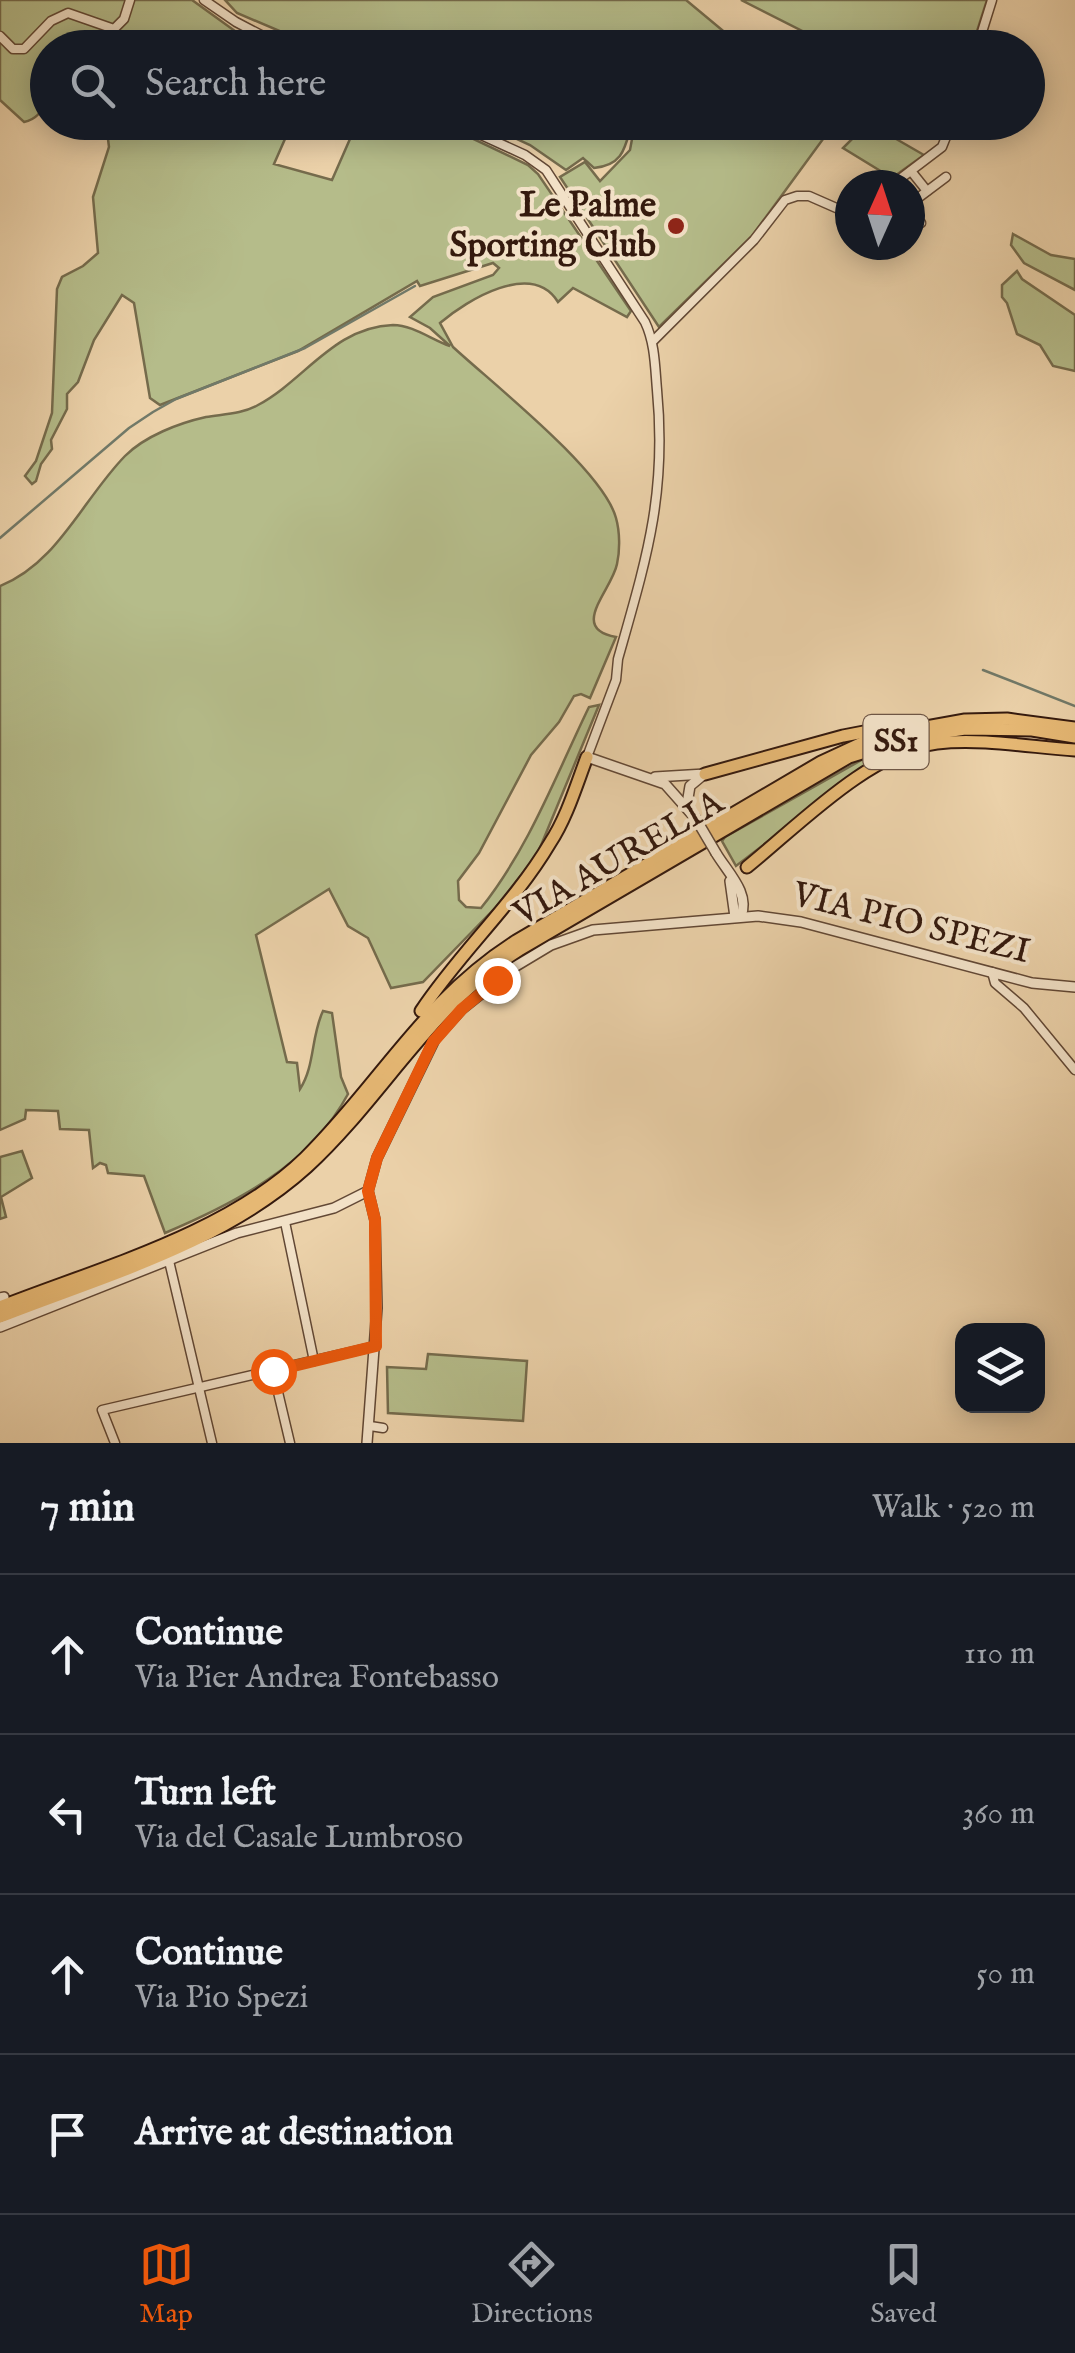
<!DOCTYPE html>
<meta charset="utf-8">
<style>
body{margin:0;font-family:"IM FELL English",serif;background:#20242c;color:#f1f3f6}
.controls{position:absolute;right:30px;bottom:30px;display:grid;overflow:hidden;border-radius:20px;box-shadow:0 5px 25px #0003}
.controls button{width:90px;height:90px;display:grid;place-items:center;padding:0;border:0;border-bottom:2px solid #363941;background:#171b24;color:#f1f3f6;font:50px sans-serif}
.compass{position:absolute;left:835px;top:170px;width:90px;height:90px;border-radius:50%;background:#171b24;box-shadow:0 5px 25px #0003;rotate:3deg}
.stop{position:absolute;width:30px;height:30px;margin:-22px;border:8px solid #ea580c;border-radius:50%;background:#fff}
.stop.end{background:#ea580c;border-color:#fff;box-shadow:0 2px 10px #0008}
.list{margin:0;padding:0;list-style:none}
h2{display:flex;justify-content:space-between;align-items:center;height:130px;margin:0;padding:0 40px;font-size:42px}
h2 small{font-size:32px;font-weight:400;color:#9ea1a6}
.list li{display:grid;grid-template-columns:65px 1fr auto;gap:30px;align-items:center;box-sizing:border-box;height:160px;padding:0 40px;border-top:2px solid #363941}
.list b{display:block;font-size:38px;white-space:nowrap}
.list p{margin:0;font-size:32px;white-space:nowrap;color:#9ea1a6}
.list em{font-size:32px;font-style:normal;color:#9ea1a6}
.icon{flex:none;width:55px;height:55px;fill:none;stroke:currentColor;stroke-width:2;stroke-linecap:round;stroke-linejoin:round}
.map{position:relative;flex:none;width:1075px;height:1443px;overflow:hidden}
.search{position:absolute;background:#171b24;box-shadow:0 5px 25px #0003;left:30px;right:30px;top:30px;height:110px;display:flex;align-items:center;gap:25px;box-sizing:border-box;padding:0 35px;border-radius:55px;color:#9ea1a6;font-size:38px}
.sheet{height:770px;background:#171b24}
nav{display:flex;justify-content:space-around;align-items:center;box-sizing:border-box;height:140px;border-top:2px solid #363941;background:#171b24;font-size:28px;color:#9ea1a6}
nav a{display:grid;justify-items:center;gap:5px}
nav .on{color:#ea580c}
.map>svg:first-child{display:block}
.green{fill:#b5bc8a;stroke:#756b4c;stroke-width:2.5}
.lines{fill:none;stroke-linecap:round;stroke-linejoin:round}
.stream{stroke:#717968;stroke-width:2.5}
.minor-casing{stroke:#624835;stroke-width:11}
.tertiary-casing{stroke:#624835;stroke-width:12}
.trunk-casing{stroke:#351a0e;stroke-width:15}
.minor{stroke:#f2e1c7;stroke-width:8}
.tertiary{stroke:#f2e1c7;stroke-width:9}
.trunk{stroke:#e6b874;stroke-width:11}
.tertiary-bridge-casing{stroke:#624835;stroke-width:12;stroke-linecap:butt}
.tertiary-bridge{stroke:#f2e1c7;stroke-width:9}
.route{stroke:#ea580c;stroke-width:12}
.poi-dot{fill:#8f2418;stroke:#f2e1c7;stroke-width:4}
.labels{text-anchor:middle;dominant-baseline:central;stroke-width:8;stroke-linejoin:round;paint-order:stroke}
.shield{fill:#f2e1c7;stroke:#6e5646;stroke-width:2.5}
.shield-label{font-size:32px;font-weight:bold;fill:#351a0e}
.poi-label{font-size:35px;font-weight:bold;fill:#351a0e;stroke:#f2e1c7;text-anchor:end}
.street-label{font-size:35px;fill:#351a0e;stroke:#f2e1c7}
</style>
<div class="map">
<svg width="1075" height="1443" viewBox="0 0 1075 1443">
<rect width="100%" height="100%" fill="#ebd1a9"/>
<filter id="stains"><feTurbulence type="fractalNoise" baseFrequency=".002" numOctaves="4"/><feColorMatrix values="0 0 0 0 .2 0 0 0 0 .09 0 0 0 0 .02 0 0 0 .5 -.17"/></filter>
<radialGradient id="worn" r=".72"><stop offset=".6" stop-color="#630" stop-opacity="0"/><stop offset="1" stop-color="#630" stop-opacity=".3"/></radialGradient>
<g class="green">
<path d="M0,0H192L239,34L274,47L48,48C47,72 56,115 24,122L0,100Z"/>
<path d="M225,0H686L734,40L751,47H317L237,13Z"/>
<path d="M741,0H987L972,47H834Z"/>
<path d="M106,123H292L274,164L332,180L357,123H440L528,165L538,174L631,311L627,317L573,288L558,302C532,260 467,300 440,323L453,347C493,384 603,470 616,518C620,532 620,551 617,564C612,590 568,629 616,637L590,698L581,694L574,696L559,722L531,755L479,853L458,881L459,900L466,907L481,908C529,848 556,775 589,707L599,705L537,855L496,907L423,982L391,988L368,938L348,926L329,889L256,935L287,1062L297,1063L300,1089C315,1066 311,1036 323,1011L332,1013L341,1077L348,1094C310,1165 236,1203 165,1233L144,1176L108,1173L106,1165L100,1163L93,1168L89,1130L60,1129L58,1111L26,1110L25,1119L0,1130V586C57,564 83,499 125,456C145,436 179,423 206,417C224,414 242,414 258,405C305,380 334,327 393,325C413,325 432,340 450,346L430,328L410,317L433,297L493,275L499,268L493,263L420,286L417,281L298,351L160,405L150,398L134,303L122,295L94,340L78,382L67,394V409L51,440L52,449L41,464L36,481L32,484L25,476L36,461L52,413L57,289L62,277L83,266L98,253L93,197L109,147Z"/>
<path d="M482,123H632C625,147 624,165 594,168L583,158L566,170L530,145Z"/>
<path d="M635,123H839L823,139L752,236L659,327L560,177L585,162L600,181L630,150Z"/>
<path d="M868,123H895L891,136L924,155L892,178L843,148Z"/>
<path d="M1013,234L1051,255L1075,259V290L1024,263L1011,245Z"/>
<path d="M1017,271L1022,279L1075,315V371L1053,366L1040,345L1017,334L1007,303L1002,297V285Z"/>
<path d="M865,758L869,759V764L736,866L722,841L725,837Z"/>
<path d="M22,1151L32,1178L1,1197L6,1217L0,1219V1157Z"/>
<path d="M428,1354L527,1361L523,1421L388,1413L387,1367L426,1369Z"/>
</g>
<g class="lines">
<g class="stream">
<path d="M0,538L129,428L153,412L176,399L305,348L415,286"/>
<path d="M983,670L1075,706"/>
</g>
<defs>
<g id="minor">
<path d="M204,0L236,22L286,48"/>
<path d="M0,36L13,49H24L51,21L68,13L114,29L124,19L130,0"/>
<path d="M977,48L992,0"/>
<path d="M453,122L525,155L546,170L645,322C655,343 655,367 657,390C667,495 646,560 618,659L616,680L587,757"/>
<path d="M911,171L927,191"/>
<path d="M892,185L942,147L952,122"/>
<path d="M910,204L946,177"/>
<path d="M910,209L921,223"/>
<path d="M653,341L754,240L785,200L797,196H809L850,214"/>
<path d="M992,972L995,983L1024,1008L1075,1070"/>
<path d="M285,1222L314,1361"/>
<path d="M169,1261L212,1443"/>
<path d="M273,1371L290,1443"/>
<path d="M370,1426L383,1428"/>
<path d="M115,1443L102,1410L376,1346"/>
</g>
<g id="tertiary">
<path d="M587,757L665,784L696,819"/>
<path d="M655,777L705,774"/>
<path d="M687,804L690,786L702,776"/>
<path d="M716,853C728,873 750,893 741,916"/>
<path d="M730,881L735,917"/>
<path d="M0,1298L4,1297"/>
<path d="M0,1327L237,1233L334,1208L368,1191"/>
<path d="M367,1443L377,1308L375,1220L368,1191L377,1158L435,1039L462,1009L516,966L551,945L593,930L758,916L801,922L1032,983L1075,987"/>
</g>
<g id="trunk">
<path d="M705,774L843,736L900,725"/>
<path d="M747,867C799,825 870,751 937,743C981,738 1031,747 1075,750"/>
<path d="M421,1011C460,952 514,904 550,843C567,817 576,786 587,757"/>
<path d="M0,1307C99,1268 228,1233 305,1158C381,1083 422,1001 516,941L821,762L862,743L904,731L965,720L1007,719L1075,728"/>
<path d="M0,1317C104,1276 222,1244 307,1167C384,1096 427,1008 519,950L849,757L913,737L965,729L1032,730L1075,737"/>
</g>
</defs>
<use href="#minor" class="minor-casing"/>
<use href="#tertiary" class="tertiary-casing"/>
<use href="#trunk" class="trunk-casing"/>
<use href="#minor" class="minor"/>
<use href="#tertiary" class="tertiary"/>
<use href="#trunk" class="trunk"/>
<defs>
<path id="tertiary-bridge" d="M696,819L716,853"/>
</defs>
<use href="#tertiary-bridge" class="tertiary-bridge-casing"/>
<use href="#tertiary-bridge" class="tertiary-bridge"/>
</g>
<g class="lines">
<path class="route" d="M273,1371L376,1346L375,1220L368,1191L377,1158L433,1042L462,1009L497,980"/>
</g>
<circle class="poi-dot" cx="676" cy="226" r="10"/>
<g class="labels">
<rect class="shield" x="863.5" y="715" width="65" height="54" rx="8"/>
<g class="shield-label">
<text x="896" y="742">SS1</text>
</g>
<g class="poi-label">
<text x="656" y="206">Le Palme<tspan x="656" dy="40">Sporting Club</tspan></text>
</g>
<g class="street-label">
<text transform="translate(619 859) rotate(-30)">VIA AURELIA</text>
<text transform="translate(911 924) rotate(14)">VIA PIO SPEZI</text>
</g>
</g>
<rect width="100%" height="100%" filter="url(#stains)"/>
<rect width="100%" height="100%" fill="url(#worn)"/>
</svg>
<div class="controls">
<button><svg class="icon" aria-label="layers" viewBox="0 0 24 24"><path d="M12 4l9 5-9 5-9-5zM3 14l9 5 9-5"/></svg></button>
</div>
<svg class="compass" viewBox="-18 -18 36 36"><path d="M0-13l5 13h-10z" fill="#e53935"/><path d="M0 13l5-13h-10z" fill="#9ea1a6"/></svg>
<div class="stop" style="left:273px;top:1371px"></div>
<div class="stop end" style="left:497px;top:980px"></div>
<div class="search"><svg class="icon" aria-label="search" viewBox="0 0 24 24"><circle cx="10" cy="10" r="6"/><path d="M15 15l6 6"/></svg>Search here</div>
</div>
<section class="sheet">
<h2>7 min<small>Walk · 520 m</small></h2>
<ul class="list">
<li><svg class="icon" aria-label="ahead" viewBox="0 0 24 24"><path d="M12 20V5M6 11l6-6 6 6"/></svg><div><b>Continue</b><p>Via Pier Andrea Fontebasso</p></div><em>110 m</em></li>
<li><svg class="icon" aria-label="left" viewBox="0 0 24 24"><path d="M17 20v-9H6M10 6l-5 5 5 5"/></svg><div><b>Turn left</b><p>Via del Casale Lumbroso</p></div><em>360 m</em></li>
<li><svg class="icon" aria-label="ahead" viewBox="0 0 24 24"><path d="M12 20V5M6 11l6-6 6 6"/></svg><div><b>Continue</b><p>Via Pio Spezi</p></div><em>50 m</em></li>
<li><svg class="icon" aria-label="arrive" viewBox="0 0 24 24"><path d="M6 21V4h12l-3 4 3 4H6"/></svg><div><b>Arrive at destination</b></div></li>
</ul>
</section>
<nav>
<a class="on"><svg class="icon" aria-label="map" viewBox="0 0 24 24"><path d="M3 6l6-2 6 2 6-2v14l-6 2-6-2-6 2zM9 4v14M15 6v14"/></svg>Map</a>
<a><svg class="icon" aria-label="directions" viewBox="0 0 24 24"><path d="M12 3l9 9-9 9-9-9zM9 14v-3h6M13 9l2 2-2 2"/></svg>Directions</a>
<a><svg class="icon" aria-label="saved" viewBox="0 0 24 24"><path d="M7 4h10v16l-5-4-5 4z"/></svg>Saved</a>
</nav>
